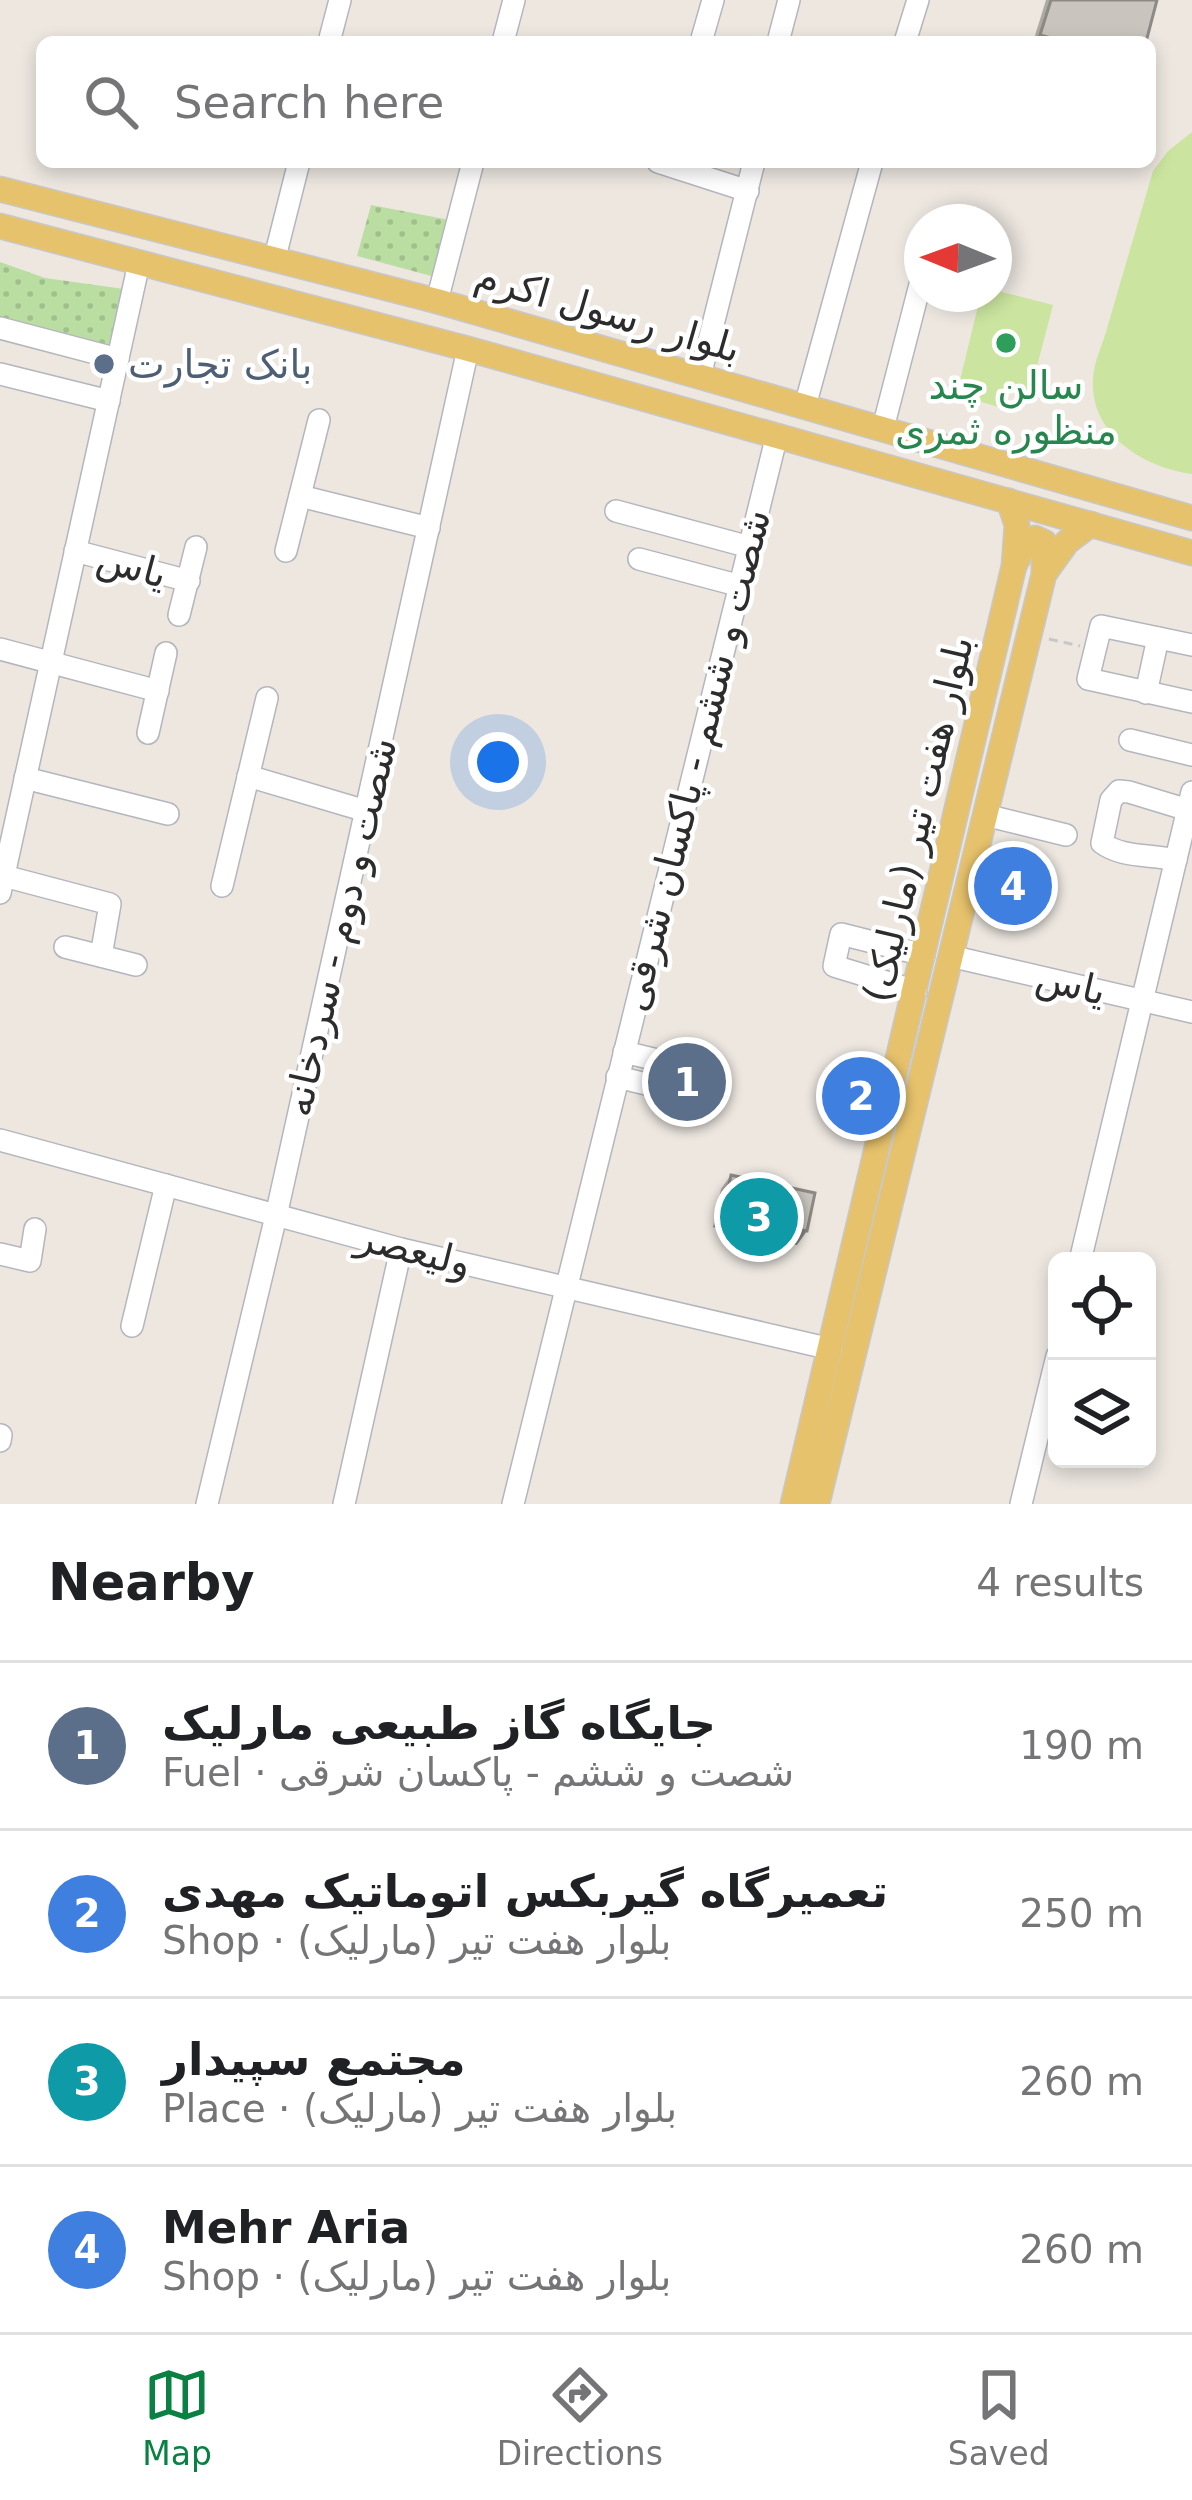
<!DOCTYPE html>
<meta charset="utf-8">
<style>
body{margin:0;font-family:"DejaVu Sans",Vazirmatn,sans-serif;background:#f6f6f6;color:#202124}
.controls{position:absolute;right:36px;bottom:36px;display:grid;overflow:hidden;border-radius:18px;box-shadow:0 6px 18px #0003}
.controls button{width:108px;height:108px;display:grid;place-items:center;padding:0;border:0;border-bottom:3px solid #e0e0e0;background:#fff;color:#202124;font:60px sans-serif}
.compass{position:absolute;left:904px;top:204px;width:108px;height:108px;border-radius:50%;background:#fff;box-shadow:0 6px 18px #0003;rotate:271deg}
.you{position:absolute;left:498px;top:762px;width:42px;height:42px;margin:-30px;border:9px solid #fff;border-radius:50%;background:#1a73e8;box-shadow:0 0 0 18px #1a73e833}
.badge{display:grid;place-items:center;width:78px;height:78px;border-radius:50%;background:#0b8043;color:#fff;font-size:39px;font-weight:700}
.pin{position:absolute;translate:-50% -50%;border:6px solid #fff;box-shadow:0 3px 12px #0006}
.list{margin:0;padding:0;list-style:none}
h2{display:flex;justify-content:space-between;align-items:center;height:156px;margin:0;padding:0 48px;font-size:51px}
h2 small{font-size:39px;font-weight:400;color:#757577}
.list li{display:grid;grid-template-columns:78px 1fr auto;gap:36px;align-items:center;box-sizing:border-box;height:168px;padding:0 48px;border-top:3px solid #e0e0e0}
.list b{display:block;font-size:45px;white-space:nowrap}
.list p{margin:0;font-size:39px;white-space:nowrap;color:#757577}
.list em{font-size:39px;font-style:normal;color:#757577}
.icon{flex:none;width:66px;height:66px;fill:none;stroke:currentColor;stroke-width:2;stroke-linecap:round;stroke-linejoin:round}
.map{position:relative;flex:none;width:1192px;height:1504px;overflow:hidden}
.search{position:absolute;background:#fff;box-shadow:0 6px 18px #0003;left:36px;right:36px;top:36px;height:132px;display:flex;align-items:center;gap:30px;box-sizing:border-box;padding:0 42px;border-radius:18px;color:#757577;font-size:45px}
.sheet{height:828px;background:#fff}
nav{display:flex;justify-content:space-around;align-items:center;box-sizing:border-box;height:168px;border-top:3px solid #e0e0e0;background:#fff;font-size:33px;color:#757577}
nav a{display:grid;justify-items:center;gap:6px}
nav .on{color:#0b8043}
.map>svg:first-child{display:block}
.park{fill:url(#park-dots)}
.pitch{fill:#cbe49f}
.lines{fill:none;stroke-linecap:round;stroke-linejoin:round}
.minor-casing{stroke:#b4b6be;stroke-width:24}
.major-casing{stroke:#c8c8c8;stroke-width:27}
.path{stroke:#c8c8c8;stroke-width:3;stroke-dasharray:9 6;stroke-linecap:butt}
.minor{stroke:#fff;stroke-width:21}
.major{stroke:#e6c26c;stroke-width:24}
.wall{fill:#ada9a3}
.shaded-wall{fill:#8d8a85}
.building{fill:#c9c5be;stroke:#8d8a85;stroke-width:3}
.leisure-dot{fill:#2e9e5b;stroke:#fff;stroke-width:4.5}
.service-dot{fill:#5c6f8a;stroke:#fff;stroke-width:4.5}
.labels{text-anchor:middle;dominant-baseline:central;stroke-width:9;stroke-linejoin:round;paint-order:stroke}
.street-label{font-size:39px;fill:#2c2c2c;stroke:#fff}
.service-label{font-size:39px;fill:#4e5e75;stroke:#fff;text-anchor:start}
.leisure-label{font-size:39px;fill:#27864d;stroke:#fff}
</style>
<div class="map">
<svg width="1192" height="1504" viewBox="0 0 1192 1504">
<defs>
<pattern id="park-dots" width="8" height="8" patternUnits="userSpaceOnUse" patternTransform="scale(3)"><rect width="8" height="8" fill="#badea2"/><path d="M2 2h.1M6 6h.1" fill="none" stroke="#a0bf8c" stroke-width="1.8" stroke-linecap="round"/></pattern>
</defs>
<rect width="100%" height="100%" fill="#ede7e0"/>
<g class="park">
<path d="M371,205L450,220L435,277L357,256Z"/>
<path d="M0,262L45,278L124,289L109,347L0,318Z"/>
</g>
<g class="pitch">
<path d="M1192,132V474C1145,468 1090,435 1093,380C1093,362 1104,342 1108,325C1123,274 1138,222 1153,171L1168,151Z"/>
<path d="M994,290L1053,305L1030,393L1000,391L999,407L978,401L981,388L960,380L981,294H994Z"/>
</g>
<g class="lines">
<defs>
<g id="minor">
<path d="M329,42L340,0"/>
<path d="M503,42L514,0"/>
<path d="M701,42L713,0"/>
<path d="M778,42L789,0"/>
<path d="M905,42L918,0"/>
<path d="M658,162L748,191"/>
<path d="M275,257L299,162"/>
<path d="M437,301L473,162"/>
<path d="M0,328L118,359"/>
<path d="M0,374L109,401"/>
<path d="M700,376L754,162"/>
<path d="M805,406L872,162"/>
<path d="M883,428L922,277"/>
<path d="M300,496L429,528"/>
<path d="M616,511L746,546"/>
<path d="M75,551L189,581"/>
<path d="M286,551L319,420"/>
<path d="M639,559L737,585"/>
<path d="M179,615L196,547"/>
<path d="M1192,645L1101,626L1088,679L1192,702"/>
<path d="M0,649L158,691"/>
<path d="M1146,693L1158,638"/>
<path d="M148,733L166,653"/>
<path d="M1130,740L1192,755"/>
<path d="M248,776L366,811"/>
<path d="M25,778L168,814"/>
<path d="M985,815L1066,835"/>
<path d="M1176,860C1151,854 1122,858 1102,843L1111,800L1119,791L1129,792L1188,810"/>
<path d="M4,876L110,904L101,956"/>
<path d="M222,886L267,698"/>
<path d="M0,893L139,263"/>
<path d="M65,947L136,965"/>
<path d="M950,956L1192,1012"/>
<path d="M916,991L834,966L841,934L924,955"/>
<path d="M617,1077L697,1096L703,1071L624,1052"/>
<path d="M0,1140L401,1249L831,1349"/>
<path d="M0,1254L30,1261L35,1229"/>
<path d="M1080,1261L1192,792"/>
<path d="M132,1326L166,1185"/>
<path d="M0,1441L1,1435"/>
<path d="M207,1504L276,1216L468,349"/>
<path d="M344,1504L401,1249"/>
<path d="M513,1504L777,435"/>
<path d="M1021,1504L1057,1356"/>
</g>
<g id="major">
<path d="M0,189L437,301L1192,518"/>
<path d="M0,226L468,349L1192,553"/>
<path d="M1015,564L1026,543L1035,538L1044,542V574"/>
<path d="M793,1504L1014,566L1017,525L1009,501"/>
<path d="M817,1504L1044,574L1067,542L1091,524"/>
</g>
</defs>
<use href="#minor" class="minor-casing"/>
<use href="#major" class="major-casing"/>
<path class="path" d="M1049,639L1080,646"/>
<use href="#minor" class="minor"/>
<use href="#major" class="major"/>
</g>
<g class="wall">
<path d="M1046,0H1157L1146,42H1033Z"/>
<path d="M731,1175L797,1245L713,1227L721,1189Z"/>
</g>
<g class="shaded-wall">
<path d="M1040,35L1066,42H1035Z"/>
<path d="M723,1213L807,1231L797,1245L713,1227Z"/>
</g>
<g class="building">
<path d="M1051,0H1157L1146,42H1066L1040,35Z"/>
<path d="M731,1175L815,1193L807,1231L723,1213Z"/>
</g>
<circle class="leisure-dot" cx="1006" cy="343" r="12"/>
<circle class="service-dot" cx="104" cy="364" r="12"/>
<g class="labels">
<g class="street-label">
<text transform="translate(608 312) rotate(16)">بلوار رسول اکرم</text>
<text transform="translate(132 566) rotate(15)">یاس</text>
<text transform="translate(695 760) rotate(-76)">شصت و ششم - پاکسان شرقی</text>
<text transform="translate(918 819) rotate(-77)">بلوار هفت تیر (مارلیک)</text>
<text transform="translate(340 927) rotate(-77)">شصت و دوم - سردخانه</text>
<text transform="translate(1071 984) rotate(13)">یاس</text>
<text transform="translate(414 1250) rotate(14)">ولیعصر</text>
</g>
<g class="service-label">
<text x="128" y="364">بانک تجارت</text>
</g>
<g class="leisure-label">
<text x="1006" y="385">سالن چند<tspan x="1006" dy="45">منظوره ثمری</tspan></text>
</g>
</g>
</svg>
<div class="controls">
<button><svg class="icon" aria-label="locate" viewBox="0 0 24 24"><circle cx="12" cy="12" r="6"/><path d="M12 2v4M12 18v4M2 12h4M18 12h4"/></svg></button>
<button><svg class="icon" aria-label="layers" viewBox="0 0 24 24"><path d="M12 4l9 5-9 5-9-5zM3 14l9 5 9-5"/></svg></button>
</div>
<svg class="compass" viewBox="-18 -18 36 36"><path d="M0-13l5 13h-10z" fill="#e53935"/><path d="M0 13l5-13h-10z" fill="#757577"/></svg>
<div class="you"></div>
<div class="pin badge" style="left:687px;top:1082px;background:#5c6f8a">1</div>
<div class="pin badge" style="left:861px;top:1096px;background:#3f7fe0">2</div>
<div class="pin badge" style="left:759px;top:1217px;background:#0f9aa8">3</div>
<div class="pin badge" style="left:1013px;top:886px;background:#3f7fe0">4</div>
<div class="search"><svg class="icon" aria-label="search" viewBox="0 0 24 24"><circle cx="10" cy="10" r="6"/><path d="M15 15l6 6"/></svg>Search here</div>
</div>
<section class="sheet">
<h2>Nearby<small>4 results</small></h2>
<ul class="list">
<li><span class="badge" style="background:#5c6f8a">1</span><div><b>جایگاه گاز طبیعی مارلیک</b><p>Fuel · شصت و ششم - پاکسان شرقی</p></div><em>190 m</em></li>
<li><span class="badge" style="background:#3f7fe0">2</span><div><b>تعمیرگاه گیربکس اتوماتیک مهدی</b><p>Shop · بلوار هفت تیر (مارلیک)</p></div><em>250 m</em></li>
<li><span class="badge" style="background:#0f9aa8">3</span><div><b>مجتمع سپیدار</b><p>Place · بلوار هفت تیر (مارلیک)</p></div><em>260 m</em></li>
<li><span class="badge" style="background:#3f7fe0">4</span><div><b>Mehr Aria</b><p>Shop · بلوار هفت تیر (مارلیک)</p></div><em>260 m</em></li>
</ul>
</section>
<nav>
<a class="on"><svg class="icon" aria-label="map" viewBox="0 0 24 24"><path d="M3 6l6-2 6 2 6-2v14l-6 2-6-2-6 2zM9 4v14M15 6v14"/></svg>Map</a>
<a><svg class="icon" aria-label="directions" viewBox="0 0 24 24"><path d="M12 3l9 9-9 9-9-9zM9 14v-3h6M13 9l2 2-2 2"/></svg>Directions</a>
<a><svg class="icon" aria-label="saved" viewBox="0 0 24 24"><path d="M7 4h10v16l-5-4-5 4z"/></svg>Saved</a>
</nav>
